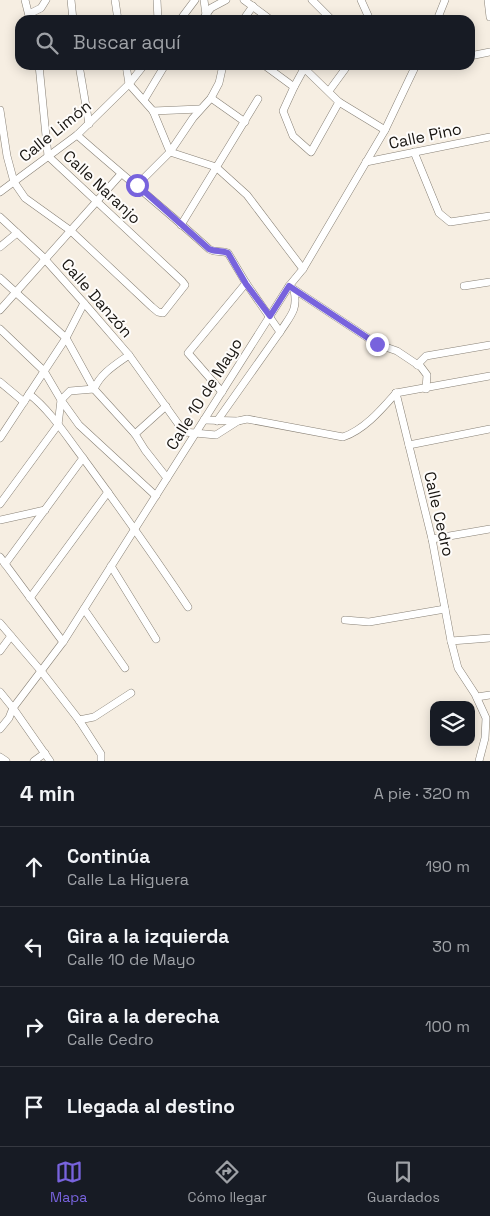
<!DOCTYPE html>
<html lang="es">
<meta charset="utf-8">
<style>
body{margin:0;font-family:"Space Grotesk",sans-serif;background:#242831;color:#f1f3f6}
.controls{position:absolute;right:15px;bottom:15px;display:grid;overflow:hidden;border-radius:10px;box-shadow:0 2px 12px #0003}
.controls button{width:45px;height:45px;display:grid;place-items:center;padding:0;border:0;border-bottom:1px solid #363941;background:#171b24;color:#f1f3f6;font:25px sans-serif}
.stop{position:absolute;width:15px;height:15px;margin:-11px;border:4px solid #7863dd;border-radius:50%;background:#fff}
.stop.end{background:#7863dd;border-color:#fff;box-shadow:0 1px 5px #0008}
.list{margin:0;padding:0;list-style:none}
h2{display:flex;justify-content:space-between;align-items:center;height:65px;margin:0;padding:0 20px;font-size:21px}
h2 small{font-size:16px;font-weight:400;color:#9ea1a6}
.list li{display:grid;grid-template-columns:32px 1fr auto;gap:15px;align-items:center;box-sizing:border-box;height:80px;padding:0 20px;border-top:1px solid #363941}
.list b{display:block;font-size:19px;white-space:nowrap}
.list p{margin:0;font-size:16px;white-space:nowrap;color:#9ea1a6}
.list em{font-size:16px;font-style:normal;color:#9ea1a6}
.icon{flex:none;width:28px;height:28px;fill:none;stroke:currentColor;stroke-width:2;stroke-linecap:round;stroke-linejoin:round}
.map{position:relative;flex:none;width:490px;height:761px;overflow:hidden}
.search{position:absolute;background:#171b24;box-shadow:0 2px 12px #0003;left:15px;right:15px;top:15px;height:55px;display:flex;align-items:center;gap:12px;box-sizing:border-box;padding:0 18px;border-radius:15px;color:#9ea1a6;font-size:19px}
.sheet{height:385px;background:#171b24}
nav{display:flex;justify-content:space-around;align-items:center;box-sizing:border-box;height:70px;border-top:1px solid #363941;background:#171b24;font-size:14px;color:#9ea1a6}
nav a{display:grid;justify-items:center;gap:2px}
nav .on{color:#7863dd}
.map>svg:first-child{display:block}
.lines{fill:none;stroke-linecap:round;stroke-linejoin:round}
.street-casing{stroke:#888176;stroke-width:8}
.street{stroke:#fff;stroke-width:7}
.route{stroke:#7863dd;stroke-width:6}
.labels{text-anchor:middle;dominant-baseline:central;stroke-width:4;stroke-linejoin:round;paint-order:stroke}
.street-label{font-size:16px;fill:#171410;stroke:#fefcfa}
</style>
<div class="map">
<svg width="490" height="761" viewBox="0 0 490 761">
<rect width="100%" height="100%" fill="#f6eee2"/>
<g class="lines">
<defs>
<g id="street">
<path d="M25,0L30,20"/>
<path d="M71,0L73,20"/>
<path d="M115,0L118,20"/>
<path d="M157,0L158,20"/>
<path d="M204,0L206,15L211,20"/>
<path d="M244,0L271,20"/>
<path d="M312,0L332,20"/>
<path d="M361,0L370,20"/>
<path d="M488,0L490,17"/>
<path d="M29,14L41,8L46,0"/>
<path d="M180,20L195,0"/>
<path d="M202,20L211,8L226,0"/>
<path d="M243,20L253,6"/>
<path d="M437,20L445,0"/>
<path d="M470,56L490,52"/>
<path d="M79,65L89,124"/>
<path d="M126,65L129,84L153,111L170,152L216,167L247,195L303,269"/>
<path d="M264,65L294,87"/>
<path d="M306,65L294,87L283,111L293,136L311,152L339,102"/>
<path d="M304,68L339,102L385,130"/>
<path d="M329,91L348,65"/>
<path d="M211,98L245,122"/>
<path d="M144,100L165,65"/>
<path d="M0,110L7,156L14,182L25,198L71,231L152,307L158,312L163,313L185,285L182,281L48,156L39,65"/>
<path d="M153,111L200,109"/>
<path d="M77,135C121,174 166,210 209,249C215,253 221,250 228,253L246,283L280,332L217,421"/>
<path d="M414,152L439,213L450,222L490,216"/>
<path d="M366,162L490,137"/>
<path d="M137,185L170,152L193,118L211,98L219,83L223,65"/>
<path d="M0,192L77,135L129,84L144,65"/>
<path d="M0,217L42,256L84,303L129,355L184,432L216,435L238,421L247,419L343,437C364,430 381,410 396,393"/>
<path d="M181,225L258,99"/>
<path d="M0,247L17,233"/>
<path d="M0,278L66,338L94,389L135,434L145,450L167,478"/>
<path d="M289,286L377,344L397,351L421,367L427,375L426,389"/>
<path d="M464,286L490,282"/>
<path d="M0,310L121,174"/>
<path d="M0,329L44,371L61,400L79,425L156,496"/>
<path d="M280,332C291,315 298,310 294,290"/>
<path d="M417,365L426,356L490,345"/>
<path d="M0,382L24,402"/>
<path d="M94,389C101,373 115,365 129,355"/>
<path d="M222,392L188,353L246,283"/>
<path d="M396,393L432,539L451,641L458,668L475,694L486,718L485,738L479,761"/>
<path d="M396,393L490,376"/>
<path d="M29,394C50,410 67,437 83,458C119,507 154,556 188,607"/>
<path d="M204,420L238,421"/>
<path d="M135,434L166,406"/>
<path d="M0,438L66,338L84,303"/>
<path d="M409,445L490,429"/>
<path d="M0,504L58,425L61,400L70,391L94,389"/>
<path d="M0,520L45,510"/>
<path d="M432,539L490,529"/>
<path d="M0,557L63,642"/>
<path d="M5,564L83,458"/>
<path d="M111,566L156,639"/>
<path d="M30,598L108,492"/>
<path d="M84,609L125,668"/>
<path d="M345,620L369,622L445,609"/>
<path d="M0,623L41,671L79,720L101,754V761"/>
<path d="M451,641L490,638"/>
<path d="M0,651L11,636"/>
<path d="M0,692L13,708L50,761"/>
<path d="M477,697L490,695"/>
<path d="M79,720L94,717L131,693"/>
<path d="M0,729L9,718L13,708L63,642L289,286L303,269L385,130L416,65"/>
<path d="M0,757L6,761"/>
<path d="M34,761L45,753"/>
</g>
</defs>
<use href="#street" class="street-casing"/>
<use href="#street" class="street"/>
</g>
<g class="lines">
<path class="route" d="M137,185L209,249C215,252 221,250 228,253L246,284L270,316L289,286L377,344"/>
</g>
<g class="labels">
<g class="street-label">
<text transform="translate(55 131) rotate(-39)">Calle Limón</text>
<text transform="translate(425 136) rotate(-12)">Calle Pino</text>
<text transform="translate(102 187) rotate(43)">Calle Naranjo</text>
<text transform="translate(97 298) rotate(49)">Calle Danzón</text>
<text transform="translate(204 394) rotate(-58)">Calle 10 de Mayo</text>
<text transform="translate(439 514) rotate(77)">Calle Cedro</text>
</g>
</g>
</svg>
<div class="controls">
<button><svg class="icon" aria-label="layers" viewBox="0 0 24 24"><path d="M12 4l9 5-9 5-9-5zM3 14l9 5 9-5"/></svg></button>
</div>
<div class="stop" style="left:137px;top:185px"></div>
<div class="stop end" style="left:377px;top:344px"></div>
<div class="search"><svg class="icon" aria-label="search" viewBox="0 0 24 24"><circle cx="10" cy="10" r="6"/><path d="M15 15l6 6"/></svg>Buscar aquí</div>
</div>
<section class="sheet">
<h2>4 min<small>A pie · 320 m</small></h2>
<ul class="list">
<li><svg class="icon" aria-label="ahead" viewBox="0 0 24 24"><path d="M12 20V5M6 11l6-6 6 6"/></svg><div><b>Continúa</b><p>Calle La Higuera</p></div><em>190 m</em></li>
<li><svg class="icon" aria-label="left" viewBox="0 0 24 24"><path d="M17 20v-9H6M10 6l-5 5 5 5"/></svg><div><b>Gira a la izquierda</b><p>Calle 10 de Mayo</p></div><em>30 m</em></li>
<li><svg class="icon" aria-label="right" viewBox="0 0 24 24"><path d="M7 20v-9h11M14 6l5 5-5 5"/></svg><div><b>Gira a la derecha</b><p>Calle Cedro</p></div><em>100 m</em></li>
<li><svg class="icon" aria-label="arrive" viewBox="0 0 24 24"><path d="M6 21V4h12l-3 4 3 4H6"/></svg><div><b>Llegada al destino</b></div></li>
</ul>
</section>
<nav>
<a class="on"><svg class="icon" aria-label="map" viewBox="0 0 24 24"><path d="M3 6l6-2 6 2 6-2v14l-6 2-6-2-6 2zM9 4v14M15 6v14"/></svg>Mapa</a>
<a><svg class="icon" aria-label="directions" viewBox="0 0 24 24"><path d="M12 3l9 9-9 9-9-9zM9 14v-3h6M13 9l2 2-2 2"/></svg>Cómo llegar</a>
<a><svg class="icon" aria-label="saved" viewBox="0 0 24 24"><path d="M7 4h10v16l-5-4-5 4z"/></svg>Guardados</a>
</nav>
